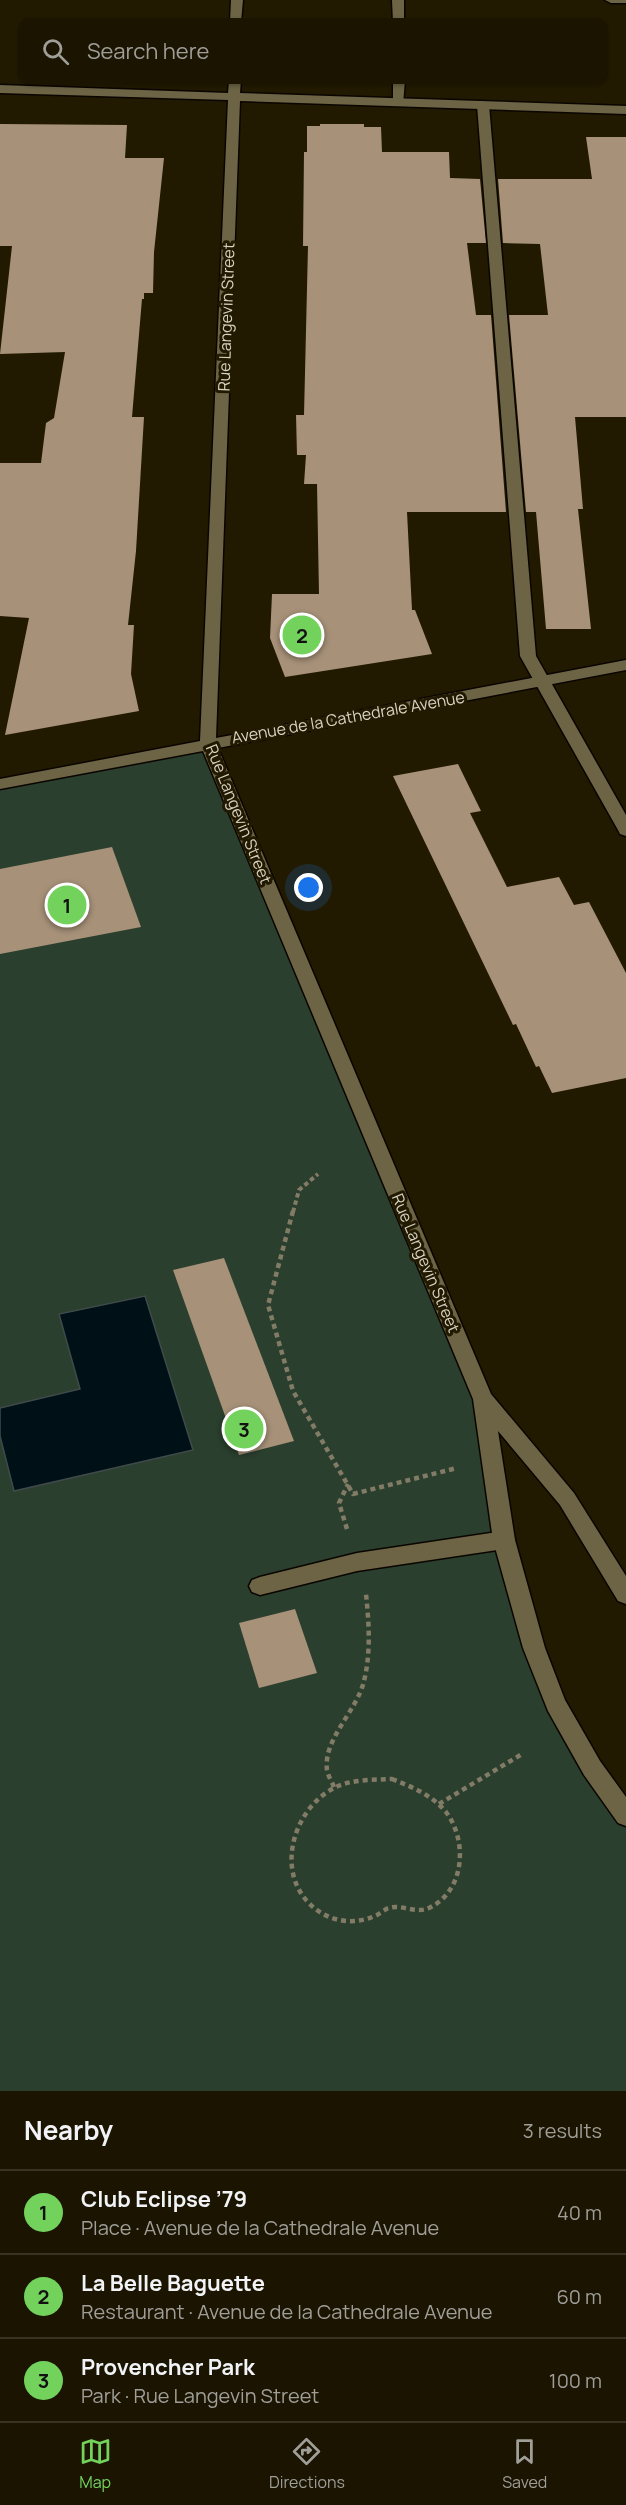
<!DOCTYPE html>
<meta charset="utf-8">
<style>
body{margin:0;font-family:Manrope,sans-serif;background:#231d0a;color:#f1f3f6}
.you{position:absolute;left:309px;top:888px;width:21px;height:21px;margin:-15px;border:4px solid #fff;border-radius:50%;background:#1a73e8;box-shadow:0 0 0 9px #1a73e833}
.badge{display:grid;place-items:center;width:39px;height:39px;border-radius:50%;background:#73d25c;color:#111;font-size:20px;font-weight:700}
.pin{position:absolute;translate:-50% -50%;border:3px solid #fff;box-shadow:0 2px 6px #0006}
.list{margin:0;padding:0;list-style:none}
h2{display:flex;justify-content:space-between;align-items:center;height:78px;margin:0;padding:0 24px;font-size:26px}
h2 small{font-size:20px;font-weight:400;color:#9f9e99}
.list li{display:grid;grid-template-columns:39px 1fr auto;gap:18px;align-items:center;box-sizing:border-box;height:84px;padding:0 24px;border-top:2px solid #383322}
.list b{display:block;font-size:22px;white-space:nowrap}
.list p{margin:0;font-size:20px;white-space:nowrap;color:#9f9e99}
.list em{font-size:20px;font-style:normal;color:#9f9e99}
.icon{flex:none;width:33px;height:33px;fill:none;stroke:currentColor;stroke-width:2;stroke-linecap:round;stroke-linejoin:round}
.map{position:relative;flex:none;width:626px;height:2091px;overflow:hidden}
.search{position:absolute;background:#1a1400;box-shadow:0 2px 4px #0004;left:18px;right:18px;top:18px;height:66px;display:flex;align-items:center;gap:15px;box-sizing:border-box;padding:0 21px;border-radius:12px;color:#9f9e99;font-size:22px}
.sheet{height:330px;background:#1a1400}
nav{display:flex;justify-content:space-around;align-items:center;box-sizing:border-box;height:84px;border-top:2px solid #383322;background:#1a1400;font-size:16px;color:#9f9e99}
nav a{display:grid;justify-items:center;gap:3px}
nav .on{color:#73d25c}
.map>svg:first-child{display:block}
.green{fill:#2a3f2e}
.water{fill:#001017;stroke:#404a4a;stroke-width:1.5}
.building{fill:#a79179}
.lines{fill:none;stroke-linecap:round;stroke-linejoin:round}
.lane-casing{stroke:#0b0500;stroke-width:3}
.street-casing{stroke:#0b0500;stroke-width:3}
.path-far1{stroke:#827b66;stroke-width:4;stroke-dasharray:4.5 3;stroke-linecap:butt}
.path{stroke:#827b66;stroke-width:4.5;stroke-dasharray:5 4;stroke-linecap:butt}
.lane{fill:#6c6445;fill-rule:evenodd}
.street{fill:#6c6445;fill-rule:evenodd}
.labels{text-anchor:middle;dominant-baseline:central;stroke-width:6;stroke-linejoin:round;paint-order:stroke}
.street-label{font-size:16px;fill:#d7d2c1;stroke:#221a00}
</style>
<div class="map">
<svg width="626" height="2091" viewBox="0 0 626 2091">
<rect width="100%" height="100%" fill="#221a00"/>
<path class="green" d="M208,742L483,1399L534,1648L626,1816V2091H0V784Z"/>
<path class="water" d="M145,1296L193,1450L14,1491L0,1436V1408L80,1389L59,1314Z"/>
<g class="building">
<path d="M0,124L127,125L125,158H164L154,252L153,293H144V299H142L132,417H144L136,551L128,625H134L131,674L139,711L5,735L29,618L0,616V463H41L46,423L54,418L65,352L0,354L12,246H0Z"/>
<path d="M320,124H364V127H381L382,152H449L450,178L480,179L486,243H467L476,315H491L506,512H407L412,610H415L432,654L285,677L270,638L272,594H319L317,484H304L306,455H297L296,415H304L308,246H303L304,152H307V126H320Z"/>
<path d="M586,137H626V417H575L583,509H578L591,629H546L536,512H526L509,315H548L540,244L503,243L498,179H592Z"/>
<path d="M458,764L481,811L470,813L507,887L559,877L574,905L589,902L626,973V1078L552,1093L539,1066L536,1067L516,1024L513,1025L393,776Z"/>
<path d="M112,847L141,927L0,954V869Z"/>
<path d="M224,1258L294,1441L239,1455L173,1270Z"/>
<path d="M295,1609L317,1673L259,1688L239,1623Z"/>
</g>
<g class="lines">
<defs>
<g id="lane">
<path d="M392,0H404V22H393Z"/>
<path d="M605,0H626V3H611Z"/>
<path d="M393,80H405L403,105H395L393,102Z"/>
<path d="M483,101L489,105L536,656L626,815V836L620,834L618,830L520,656L477,105Z"/>
<path d="M504,1531L511,1534L515,1540L511,1546L504,1549L357,1571L260,1595L252,1592L249,1586L252,1580L260,1577L357,1553Z"/>
</g>
<g id="street">
<path d="M231,0H243L241,22H230Z"/>
<path d="M229,80H241L240,93L626,106V114L240,101L216,738L626,660V670L218,748L491,1394L574,1493L626,1576V1604L618,1601L560,1505L498,1431L515,1540L545,1648L565,1700L600,1761L626,1797V1826L618,1823L584,1775L548,1711L523,1648L493,1540L473,1399L203,751L0,789V779L200,741L228,100L0,93V85L228,93Z"/>
</g>
</defs>
<use href="#lane" class="lane-casing"/>
<use href="#street" class="street-casing"/>
<path class="path-far1" d="M293,1212L299,1190L318,1174"/>
<g class="path">
<path d="M293,1211L268,1305L293,1391L353,1494L457,1468"/>
<path d="M347,1529L339,1503L348,1484"/>
<path d="M392,1779C412,1787 432,1795 446,1812C468,1841 465,1891 429,1908C416,1914 402,1904 389,1908C385,1909 381,1913 377,1915C352,1927 325,1921 307,1901C276,1867 295,1808 334,1788C351,1779 373,1780 392,1779Z"/>
<path d="M334,1787C332,1782 328,1776 327,1770C323,1739 357,1711 364,1681C371,1653 369,1623 366,1594"/>
<path d="M439,1804L522,1754"/>
</g>
<use href="#lane" class="lane"/>
<use href="#street" class="street"/>
</g>
<g class="labels">
<g class="street-label">
<text transform="translate(226 317) rotate(-88)">Rue Langevin Street</text>
<text transform="translate(348 717) rotate(-10)">Avenue de la Cathedrale Avenue</text>
<text transform="translate(239 814) rotate(68)">Rue Langevin Street</text>
<text transform="translate(426 1263) rotate(67)">Rue Langevin Street</text>
</g>
</g>
</svg>
<div class="you"></div>
<div class="pin badge" style="left:67px;top:905px">1</div>
<div class="pin badge" style="left:302px;top:635px">2</div>
<div class="pin badge" style="left:244px;top:1429px">3</div>
<div class="search"><svg class="icon" aria-label="search" viewBox="0 0 24 24"><circle cx="10" cy="10" r="6"/><path d="M15 15l6 6"/></svg>Search here</div>
</div>
<section class="sheet">
<h2>Nearby<small>3 results</small></h2>
<ul class="list">
<li><span class="badge">1</span><div><b>Club Eclipse ’79</b><p>Place · Avenue de la Cathedrale Avenue</p></div><em>40 m</em></li>
<li><span class="badge">2</span><div><b>La Belle Baguette</b><p>Restaurant · Avenue de la Cathedrale Avenue</p></div><em>60 m</em></li>
<li><span class="badge">3</span><div><b>Provencher Park</b><p>Park · Rue Langevin Street</p></div><em>100 m</em></li>
</ul>
</section>
<nav>
<a class="on"><svg class="icon" aria-label="map" viewBox="0 0 24 24"><path d="M3 6l6-2 6 2 6-2v14l-6 2-6-2-6 2zM9 4v14M15 6v14"/></svg>Map</a>
<a><svg class="icon" aria-label="directions" viewBox="0 0 24 24"><path d="M12 3l9 9-9 9-9-9zM9 14v-3h6M13 9l2 2-2 2"/></svg>Directions</a>
<a><svg class="icon" aria-label="saved" viewBox="0 0 24 24"><path d="M7 4h10v16l-5-4-5 4z"/></svg>Saved</a>
</nav>
